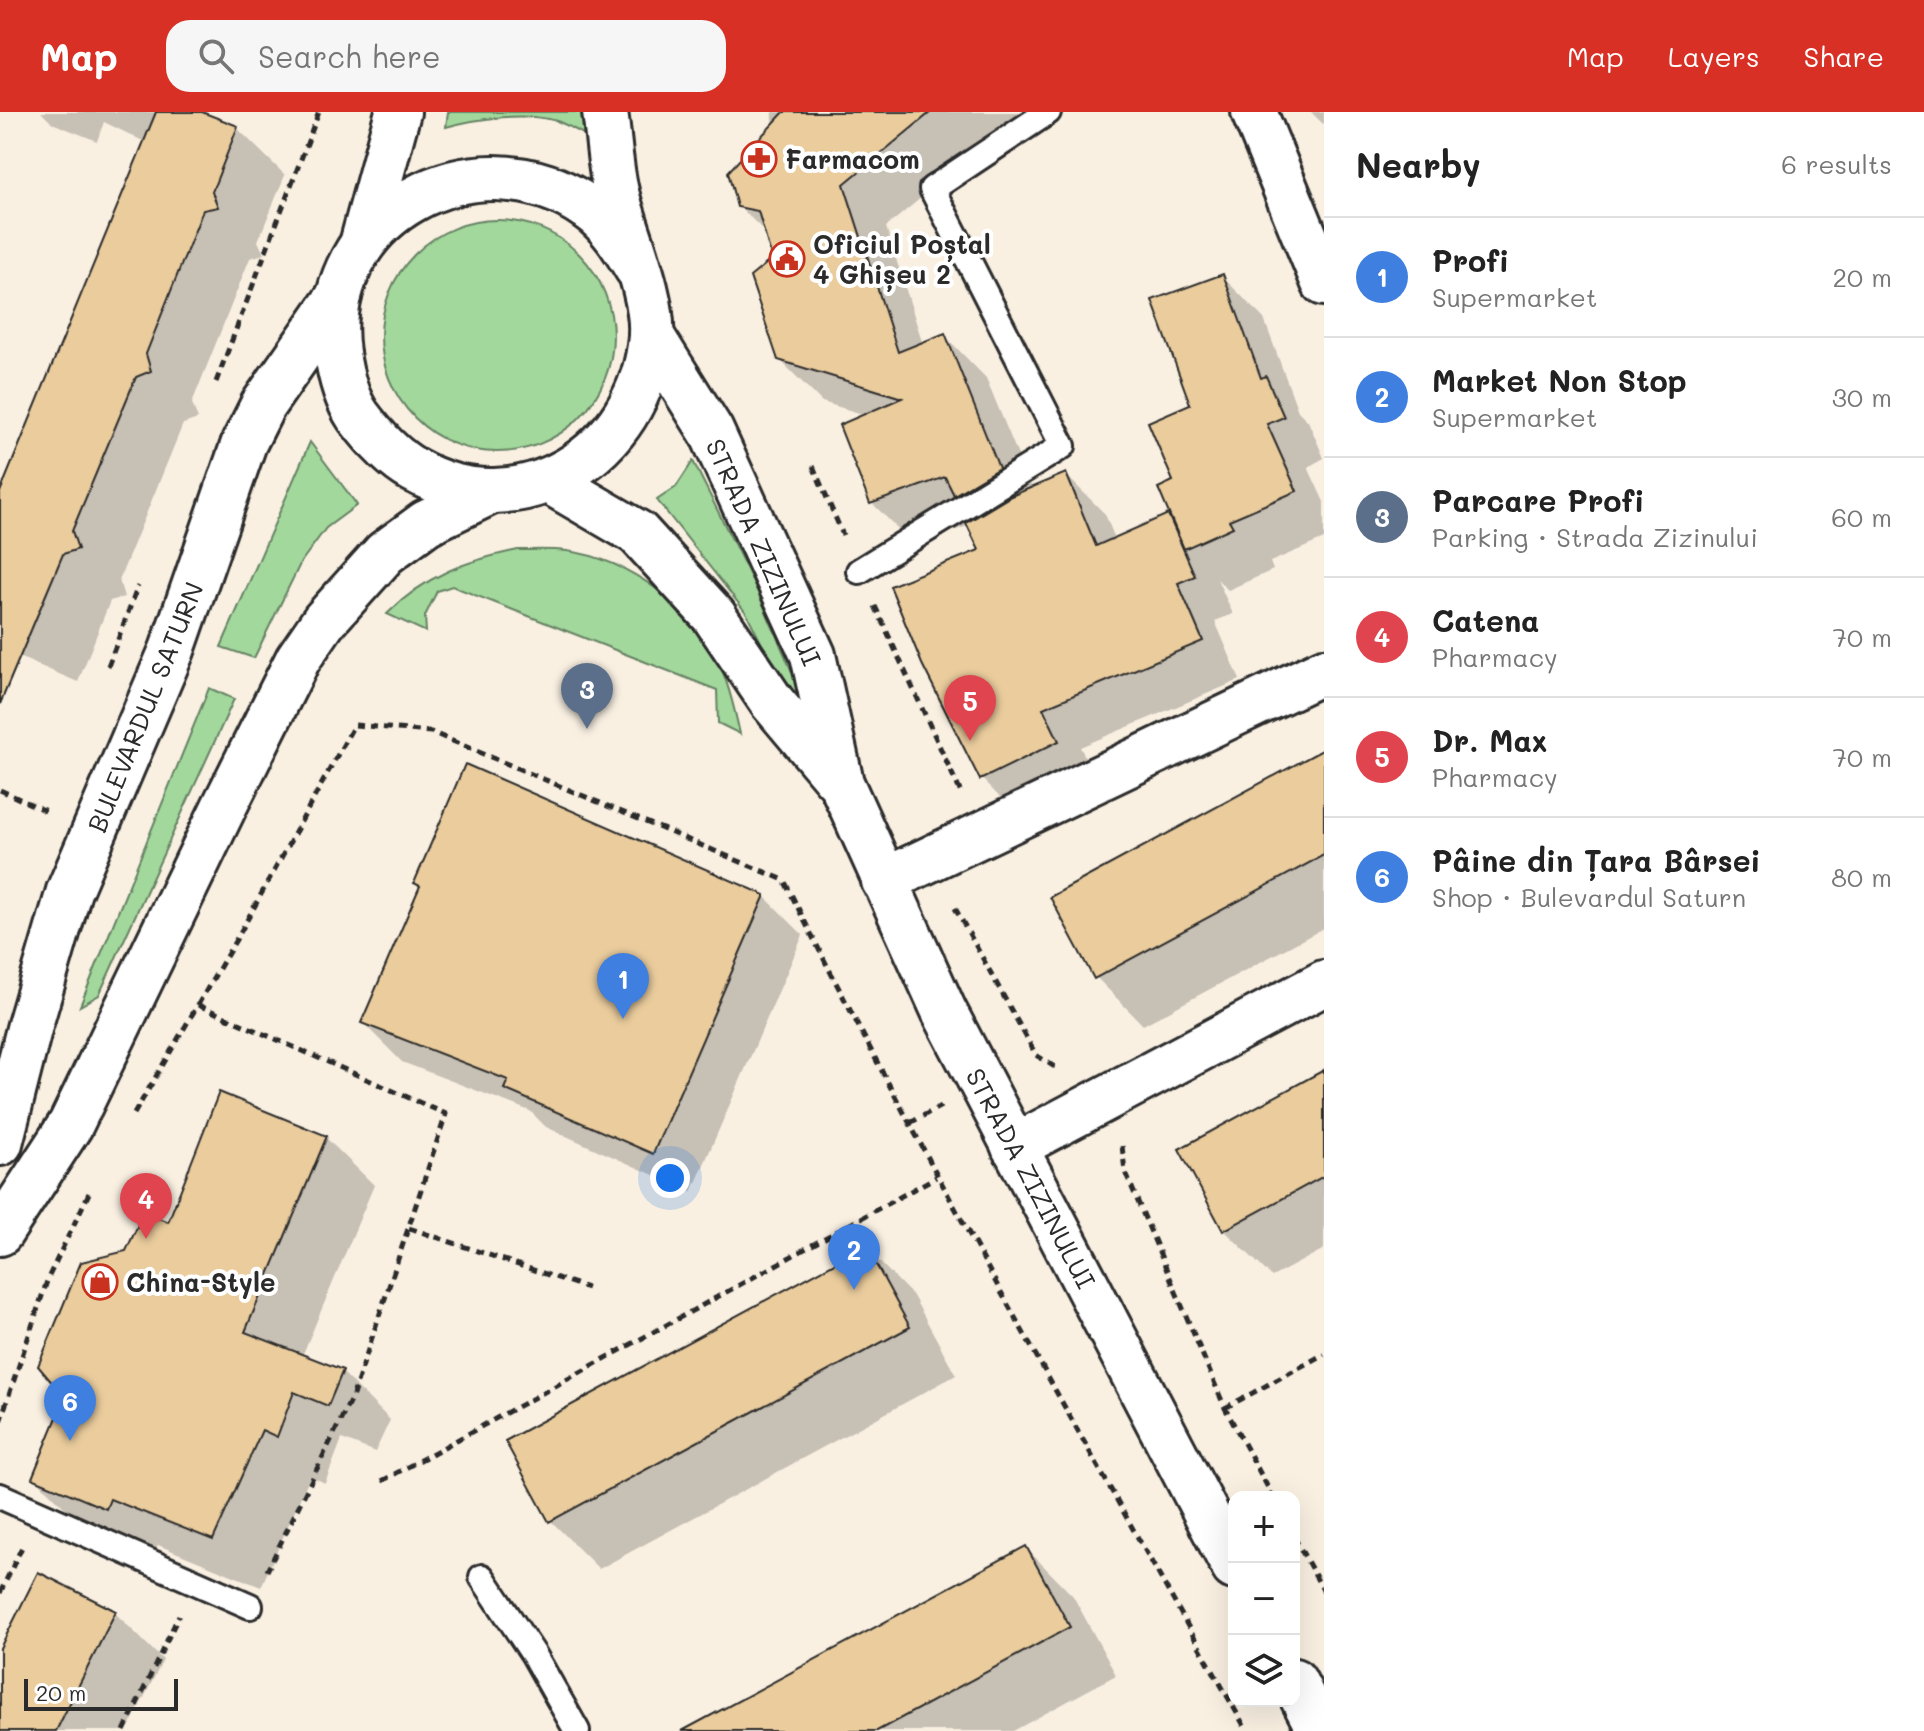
<!DOCTYPE html>
<meta charset="utf-8">
<style>
body{margin:0;font-family:Mali,sans-serif;background:#f6f6f6;color:#222}
.controls{position:absolute;right:24px;bottom:24px;display:grid;overflow:hidden;border-radius:16px;box-shadow:0 8px 32px #0002}
.controls button{width:72px;height:72px;display:grid;place-items:center;padding:0;border:0;border-bottom:2px solid #e0e0e0;background:#fff;color:#222;font:40px sans-serif}
.scale{position:absolute;left:24px;bottom:20px;width:154px;box-sizing:border-box;padding-left:8px;border:4px solid #2b2b2b;border-top:0;font-size:22px;line-height:28px;white-space:nowrap;color:#2b2b2b;-webkit-text-stroke:6px #fff;paint-order:stroke}
.you{position:absolute;left:670px;top:1066px;width:28px;height:28px;margin:-20px;border:6px solid #fff;border-radius:50%;background:#1a73e8;box-shadow:0 0 0 12px #1a73e833}
.badge{display:grid;place-items:center;width:52px;height:52px;border-radius:50%;background:#d93025;color:#fff;font-size:26px;font-weight:700}
.pin{position:absolute;translate:-50% -66px;filter:drop-shadow(0 2px 4px #0008)}
.pin::after{content:'';position:absolute;top:42px;width:28px;height:24px;background:inherit;clip-path:polygon(0 0,100% 0,50% 100%)}
.list{margin:0;padding:0;list-style:none}
h2{display:flex;justify-content:space-between;align-items:center;height:104px;margin:0;padding:0 32px;font-size:34px}
h2 small{font-size:26px;font-weight:400;color:#767676}
.list li{display:grid;grid-template-columns:52px 1fr auto;gap:24px;align-items:center;box-sizing:border-box;height:120px;padding:0 32px;border-top:2px solid #e0e0e0}
.list b{display:block;font-size:30px;white-space:nowrap}
.list p{margin:0;font-size:26px;white-space:nowrap;color:#767676}
.list em{font-size:26px;font-style:normal;color:#767676}
.icon{flex:none;width:44px;height:44px;fill:none;stroke:currentColor;stroke-width:2;stroke-linecap:round;stroke-linejoin:round}
.map{position:relative;flex:none;width:1324px;height:1619px;overflow:hidden}
header{display:flex;align-items:center;gap:48px;box-sizing:border-box;height:112px;padding:0 40px;background:#d93025;color:#fff}
header strong{font-size:38px}
nav{display:flex;gap:44px;margin-inline-start:auto;font-size:28px}
.search{width:560px;height:72px;background:#f6f6f6;display:flex;align-items:center;gap:20px;box-sizing:border-box;padding:0 28px;border-radius:24px;color:#767676;font-size:30px}
main{display:flex}
aside{flex:1;background:#fff}
.map>svg:first-child{display:block}
.green{fill:#a2d89c;stroke:#668264;stroke-width:2}
.shadow{fill:#0003}
.building{fill:#eacc9d;stroke:#2b2b2b;stroke-width:2}
.lines{fill:none;stroke-linecap:round;stroke-linejoin:round}
.service-casing{stroke:#2b2b2b;stroke-width:30}
.minor-casing{stroke:#2b2b2b;stroke-width:50}
.secondary-casing{stroke:#2b2b2b;stroke-width:50}
.path{stroke:#2b2b2b;stroke-width:5;stroke-dasharray:8 6;stroke-linecap:butt}
.service{stroke:#fff;stroke-width:24}
.minor{stroke:#fff;stroke-width:44}
.secondary{stroke:#fff;stroke-width:44}
.labels{text-anchor:middle;dominant-baseline:central;stroke-width:8;stroke-linejoin:round;paint-order:stroke}
.poi-label{font-size:26px;font-weight:bold;fill:#2b2b2b;stroke:#fff;text-anchor:start}
.street-label{font-size:26px;fill:#2b2b2b;stroke:#fff}
</style>
<header>
<strong>Map</strong>
<div class="search"><svg class="icon" aria-label="search" viewBox="0 0 24 24"><circle cx="10" cy="10" r="6"/><path d="M15 15l6 6"/></svg>Search here</div>
<nav><a>Map</a><a>Layers</a><a>Share</a></nav>
</header>
<main>
<div class="map">
<svg width="1324" height="1619" viewBox="0 0 1324 1619">
<rect width="100%" height="100%" fill="#f9f0e2"/>
<filter id="ink" filterUnits="userSpaceOnUse"><feTurbulence type="fractalNoise" baseFrequency=".0125" numOctaves="2"/><feDisplacementMap in="SourceGraphic" scale="16" xChannelSelector="R" yChannelSelector="G"/><feConvolveMatrix kernelMatrix="1 2 1 2 8 2 1 2 1" color-interpolation-filters="sRGB"/></filter>
<g filter="url(#ink)">
<g class="green">
<path d="M448,0H584L585,23C576,18 567,13 557,9C524,0 479,6 446,15Z"/>
<circle cx="497" cy="224" r="116"/>
<path d="M310,330L357,393L326,416L301,450L254,546L221,535Z"/>
<path d="M693,349L756,476L808,597H794L747,502L657,388L676,375Z"/>
<path d="M518,438C534,438 551,437 567,439C628,447 694,495 719,551C729,572 735,599 740,622L718,611L717,578L452,474L437,479L425,504L426,520L387,502C426,463 465,449 518,438Z"/>
<path d="M209,576L234,587L99,883L80,894Z"/>
</g>
<g class="shadow">
<path d="M41,0H196L237,16L285,63L258,129L264,142L250,146L192,291L198,307L183,312L119,468L124,485L110,489L78,570L0,537V385L145,30L104,10L97,29L52,11Z"/>
<path d="M772,0H1024L886,115L923,232L944,223L986,266L1032,377L1066,363L1105,402L1115,427L1168,404L1175,411V370L1222,164L1264,207L1298,299L1308,309L1324,346L1308,355L1324,390V427L1270,450L1273,458L1228,478L1217,467L1233,502L1215,509L1240,568L1080,635L1097,668L1020,706L982,667L981,439L970,413L914,433L872,391L866,303L822,290L779,247L774,148L767,122L739,94L774,13Z"/>
<path d="M1311,0H1324V13Z"/>
<path d="M1324,640V816L1143,913L1096,865Z"/>
<path d="M416,771L764,784L803,823L692,1080L546,1015L530,999L402,950L363,911L421,775Z"/>
<path d="M1324,961V1137L1272,1165L1224,1118Z"/>
<path d="M326,1026L374,1073L302,1244L342,1260L390,1308L375,1340L342,1327L325,1371L310,1364L261,1475L158,1433L154,1443L82,1413L35,1366L127,1140L169,1113Z"/>
<path d="M866,1136L913,1184L956,1263L599,1457L551,1409L507,1330Z"/>
<path d="M1026,1436L1073,1484L1116,1563L1013,1619H686Z"/>
<path d="M115,1501L163,1548L127,1619H0V1541Z"/>
</g>
<g class="building">
<path d="M156,0H202L238,14L212,80L218,95L203,98L146,242L151,259L136,265L72,419L78,437L63,442L0,592V380Z"/>
<path d="M784,0H931L844,72L898,240L945,221L999,356L954,383L945,365L870,392L839,313L902,286L778,248L750,165L772,147L758,99L737,95L728,60Z"/>
<path d="M1223,162L1261,266L1266,264L1284,305L1267,312L1297,379L1229,408L1233,415L1184,437L1158,376L1173,369L1148,310L1190,292L1152,188Z"/>
<path d="M1066,361L1096,434L1168,402L1195,464L1178,471L1203,529L1043,596L1059,629L980,668L922,552L890,474L979,438L966,411L1011,384Z"/>
<path d="M1324,637V743L1094,867L1050,785Z"/>
<path d="M465,652L765,783L653,1042L504,977L508,968L361,911L420,774L414,771Z"/>
<path d="M1324,958V1064L1223,1119L1179,1037Z"/>
<path d="M219,980L327,1024L245,1220L343,1258L328,1294L294,1280L277,1325L262,1318L213,1428L110,1387L106,1397L32,1366L65,1286L38,1254L81,1150L126,1139L144,1100L168,1110Z"/>
<path d="M866,1134L910,1215L549,1410L505,1329Z"/>
<path d="M1026,1434L1070,1515L877,1619H682Z"/>
<path d="M38,1460L116,1499L56,1619H0V1536Z"/>
</g>
<g class="lines">
<defs>
<g id="service">
<path d="M859,459L1063,334L932,77L1048,0"/>
<path d="M0,1384L250,1494"/>
<path d="M482,1465L534,1543L577,1619"/>
</g>
<g id="minor">
<path d="M1254,0L1324,171"/>
<path d="M884,769L1324,559"/>
<path d="M1014,1035L1324,871"/>
</g>
<g id="secondary">
<path d="M605,0C609,27 610,57 617,84C627,124 654,184 651,224C642,342 519,418 414,358C391,345 373,324 358,304C346,286 340,262 337,241C317,102 478,18 588,96C610,111 624,134 637,156"/>
<path d="M363,129L398,0"/>
<path d="M651,223L711,319L813,543L841,671L944,899L1234,1455"/>
<path d="M549,369L638,421L714,504L772,590L836,666"/>
<path d="M0,1031L30,913L69,779L172,538L244,331L263,293L339,184"/>
<path d="M0,1121L71,1012L225,693L298,547L324,509L385,441L426,411L490,380"/>
<path d="M1294,1569L1320,1619"/>
</g>
</defs>
<use href="#service" class="service-casing"/>
<use href="#minor" class="minor-casing"/>
<use href="#secondary" class="secondary-casing"/>
<g class="path">
<path d="M216,270L319,0"/>
<path d="M813,354L843,423"/>
<path d="M875,494L961,681"/>
<path d="M108,554L138,474"/>
<path d="M0,678L50,701"/>
<path d="M955,796L1036,943L1053,954L1059,955"/>
<path d="M198,893L446,1002L353,1283L267,1459"/>
<path d="M134,1002L241,819L354,613L431,620L784,768C928,1057 1088,1337 1247,1619"/>
<path d="M910,1011L941,994"/>
<path d="M1122,1034L1125,1059L1225,1296L1273,1385"/>
<path d="M409,1116L587,1176"/>
<path d="M1225,1296L1324,1242"/>
<path d="M0,1310L48,1166L91,1077"/>
<path d="M382,1369L936,1065"/>
<path d="M1294,1425L1324,1480"/>
<path d="M0,1481L22,1435"/>
<path d="M124,1619L179,1503"/>
</g>
<use href="#service" class="service"/>
<use href="#minor" class="minor"/>
<use href="#secondary" class="secondary"/>
</g>
</g>
<defs>
<symbol id="pharmacy-ring" viewBox="-11 -11 22 22"><circle r="9.5" fill="#fff" stroke="#c8321e" stroke-width="1.5"/><path d="M-2-6h4v4h4v4h-4v4h-4v-4h-4v-4h4Z" fill="#c8321e"/></symbol>
<symbol id="civic-ring" viewBox="-11 -11 22 22"><circle r="9.5" fill="#fff" stroke="#c8321e" stroke-width="1.5"/><path d="M-.6-6.5H3V-4.5H.6V-3L4-1V1h2V6H-6V1h2V-1L-.6-3ZM-1.2 2.5V6h2.4V2.5Z" fill="#c8321e"/></symbol>
<symbol id="shop-ring" viewBox="-11 -11 22 22"><circle r="9.5" fill="#fff" stroke="#c8321e" stroke-width="1.5"/><path d="M-5-2.5h2.3a2.7 3.5 0 0 1 5.4 0H5L5.5 6h-11ZM-1.5-2.5h3a1.5 2.3 0 0 0-3 0Z" fill="#c8321e"/></symbol>
</defs>
<g fill-rule="evenodd">
<use href="#pharmacy-ring" x="739" y="27" width="40" height="40"/>
<use href="#civic-ring" x="767" y="127" width="40" height="40"/>
<use href="#shop-ring" x="80" y="1150" width="40" height="40"/>
</g>
<g class="labels">
<g class="poi-label">
<text x="785" y="47">Farmacom</text>
<text x="813" y="132">Oficiul Poștal<tspan x="813" dy="30">4 Ghișeu 2</tspan></text>
<text x="126" y="1170">China-Style</text>
</g>
<g class="street-label">
<text transform="translate(764 440) rotate(66)">STRADA ZIZINULUI</text>
<text transform="translate(145 595) rotate(-68)">BULEVARDUL SATURN</text>
<text transform="translate(1031 1066) rotate(62)">STRADA ZIZINULUI</text>
</g>
</g>
</svg>
<div class="controls">
<button>+</button>
<button>−</button>
<button><svg class="icon" aria-label="layers" viewBox="0 0 24 24"><path d="M12 4l9 5-9 5-9-5zM3 14l9 5 9-5"/></svg></button>
</div>
<div class="scale">20 m</div>
<div class="you"></div>
<div class="pin badge" style="left:623px;top:907px;background:#3f7fe0">1</div>
<div class="pin badge" style="left:854px;top:1178px;background:#3f7fe0">2</div>
<div class="pin badge" style="left:587px;top:617px;background:#5c6f8a">3</div>
<div class="pin badge" style="left:146px;top:1127px;background:#e0444e">4</div>
<div class="pin badge" style="left:970px;top:629px;background:#e0444e">5</div>
<div class="pin badge" style="left:70px;top:1329px;background:#3f7fe0">6</div>
</div>
<aside>
<h2>Nearby<small>6 results</small></h2>
<ul class="list">
<li><span class="badge" style="background:#3f7fe0">1</span><div><b>Profi</b><p>Supermarket</p></div><em>20 m</em></li>
<li><span class="badge" style="background:#3f7fe0">2</span><div><b>Market Non Stop</b><p>Supermarket</p></div><em>30 m</em></li>
<li><span class="badge" style="background:#5c6f8a">3</span><div><b>Parcare Profi</b><p>Parking · Strada Zizinului</p></div><em>60 m</em></li>
<li><span class="badge" style="background:#e0444e">4</span><div><b>Catena</b><p>Pharmacy</p></div><em>70 m</em></li>
<li><span class="badge" style="background:#e0444e">5</span><div><b>Dr. Max</b><p>Pharmacy</p></div><em>70 m</em></li>
<li><span class="badge" style="background:#3f7fe0">6</span><div><b>Pâine din Țara Bârsei</b><p>Shop · Bulevardul Saturn</p></div><em>80 m</em></li>
</ul>
</aside>
</main>
